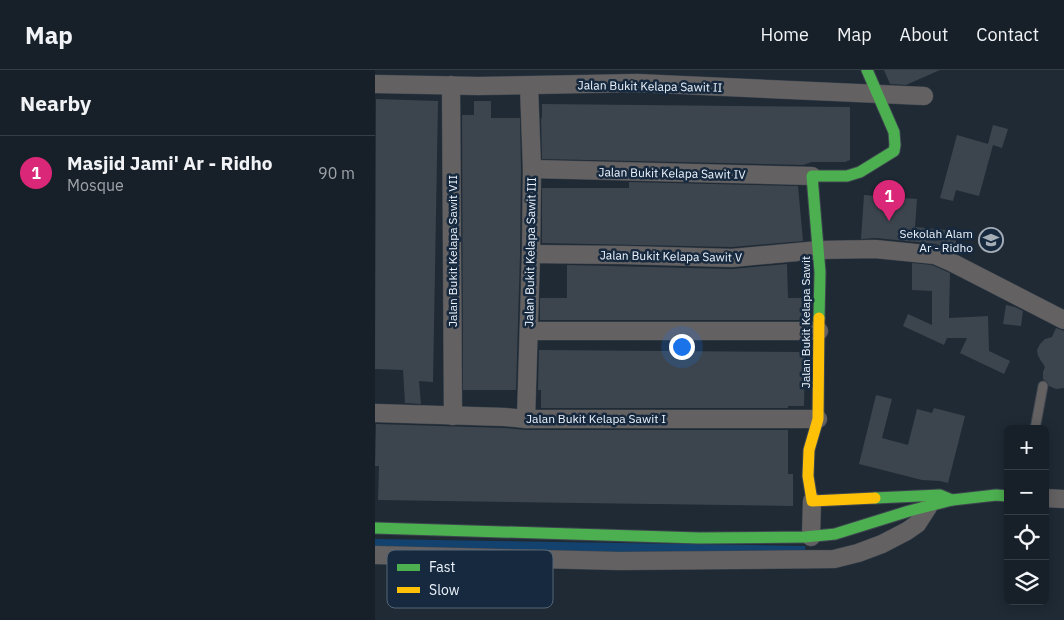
<!DOCTYPE html>
<meta charset="utf-8">
<style>
body{margin:0;font-family:"IBM Plex Sans",sans-serif;background:#242d34;color:#f1f3f6}
.controls{position:absolute;right:15px;bottom:15px;display:grid;overflow:hidden;border-radius:8px;box-shadow:0 2px 12px #0003}
.controls button{width:45px;height:45px;display:grid;place-items:center;padding:0;border:0;border-bottom:1px solid #363e45;background:#172028;color:#f1f3f6;font:25px sans-serif}
.you{position:absolute;left:306px;top:276px;width:18px;height:18px;margin:-12px;border:4px solid #fff;border-radius:50%;background:#1a73e8;box-shadow:0 0 0 8px #1a73e833}
.badge{display:grid;place-items:center;width:32px;height:32px;border-radius:50%;background:#db2777;color:#fff;font-size:16px;font-weight:700}
.pin{position:absolute;translate:-50% -41px;filter:drop-shadow(0 1px 2px #0008)}
.pin::after{content:'';position:absolute;top:26px;width:18px;height:15px;background:inherit;clip-path:polygon(0 0,100% 0,50% 100%)}
.list{margin:0;padding:0;list-style:none}
h2{display:flex;justify-content:space-between;align-items:center;height:65px;margin:0;padding:0 20px;font-size:21px}
h2 small{font-size:16px;font-weight:400;color:#9ea3a8}
.list li{display:grid;grid-template-columns:32px 1fr auto;gap:15px;align-items:center;box-sizing:border-box;height:75px;padding:0 20px;border-top:1px solid #363e45}
.list b{display:block;font-size:19px;white-space:nowrap}
.list p{margin:0;font-size:16px;white-space:nowrap;color:#9ea3a8}
.list em{font-size:16px;font-style:normal;color:#9ea3a8}
.icon{flex:none;width:28px;height:28px;fill:none;stroke:currentColor;stroke-width:2;stroke-linecap:round;stroke-linejoin:round}
.map{position:relative;flex:none;width:689px;height:550px;overflow:hidden}
header{display:flex;align-items:center;gap:30px;box-sizing:border-box;height:70px;padding:0 25px;background:#172028;border-bottom:1px solid #363e45}
header strong{font-size:24px}
nav{display:flex;gap:28px;margin-inline-start:auto;font-size:18px}
main{display:flex}
aside{flex:1;background:#172028}
.map>svg:first-child{display:block}
.green{fill:#13426f}
.building{fill:#3c454e}
.lines{fill:none;stroke-linecap:round;stroke-linejoin:round}
.lane-casing{stroke:#3e464f;stroke-width:11}
.street-casing{stroke:#3e464f;stroke-width:19}
.fast-casing{stroke:#3e464f;stroke-width:13}
.slow-casing{stroke:#3e464f;stroke-width:13}
.lane{stroke:#646162;stroke-width:9}
.street{stroke:#646162;stroke-width:18}
.fast{stroke:#4caf50;stroke-width:11}
.slow{stroke:#ffc107;stroke-width:11}
.labels{text-anchor:middle;dominant-baseline:central;stroke-width:5;stroke-linejoin:round;paint-order:stroke}
.street-label{font-size:12px;fill:#edf4fd;stroke:#16293e}
.poi-label{font-size:12px;fill:#edf4fd;stroke:#16293e;text-anchor:end}
.key{fill:#16293e;stroke:#566677;stroke-width:1}
.key-label{font-size:14px;fill:#edf4fd}
</style>
<header>
<strong>Map</strong>
<nav><a>Home</a><a>Map</a><a>About</a><a>Contact</a></nav>
</header>
<main>
<aside>
<h2>Nearby<small></small></h2>
<ul class="list">
<li><span class="badge">1</span><div><b>Masjid Jami' Ar - Ridho</b><p>Mosque</p></div><em>90 m</em></li>
</ul>
</aside>
<div class="map">
<svg width="689" height="550" viewBox="0 0 689 550">
<rect width="100%" height="100%" fill="#1f2a35"/>
<path class="green" d="M0,469L430,476V485L0,479Z"/>
<g class="building">
<path d="M509,0H565L531,15L515,14Z"/>
<path d="M1,29L63,31L58,312L44,311L46,334L30,333L28,300L0,299Z"/>
<path d="M99,31H116V48H145L146,98L145,184L141,320H88L87,45H99Z"/>
<path d="M167,34L475,37V90L470,92H437L428,95L167,89L166,48H167Z"/>
<path d="M618,55L633,59L627,78L618,75L604,126L581,120L578,131L565,128L582,65L613,74Z"/>
<path d="M254,112L423,116L428,171L357,177L167,173V118H254Z"/>
<path d="M489,125L542,129L540,157L582,161L580,182L561,174L501,168L486,169Z"/>
<path d="M537,193L557,195L575,203L574,248L613,246L614,281L635,291L629,304L585,283L592,268H572L569,275L528,256L533,244L557,255V221L537,220Z"/>
<path d="M412,194L413,228H430V250H165V228H192V195L357,199Z"/>
<path d="M631,235L640,237L648,241L646,256L628,254Z"/>
<path d="M681,258L689,261V318L681,319L674,316L672,312L668,309V302L670,297L663,286L662,280L665,274L670,269L677,267Z"/>
<path d="M164,280L430,282L429,336H413V338H166V320H163Z"/>
<path d="M501,325L517,329L507,368L533,375L542,339L557,343L559,338L590,346L573,413L565,411L547,410L484,394Z"/>
<path d="M1,354L129,358L151,360H413V404H418V436L3,430L4,396H0Z"/>
</g>
<g class="lines">
<defs>
<path id="lane" d="M660,359L668,316"/>
<g id="street">
<path d="M0,14L103,16L262,13L549,26"/>
<path d="M76,15L78,346"/>
<path d="M157,99L437,106"/>
<path d="M156,184L248,185L357,188L444,180L500,179L560,185L576,192L689,250"/>
<path d="M154,261H444"/>
<path d="M0,343L130,347L151,349H443"/>
<path d="M151,349L156,184L157,99L154,16"/>
<path d="M670,428L689,429"/>
<path d="M436,467L437,431"/>
<path d="M0,485L244,491L459,489L483,483L507,474L532,461L542,454L553,437"/>
</g>
<g id="fast">
<path d="M444,248L445,202L437,106H472L485,102L519,81L520,75L519,62L492,0"/>
<path d="M500,428L565,425L577,430"/>
<path d="M0,458L324,468L430,467L460,464L534,441L577,430L621,425L633,426"/>
</g>
<path id="slow" d="M444,248L443,349L434,380L433,406L437,431L500,428"/>
</defs>
<use href="#lane" class="lane-casing"/>
<use href="#street" class="street-casing"/>
<use href="#fast" class="fast-casing"/>
<use href="#slow" class="slow-casing"/>
<use href="#lane" class="lane"/>
<use href="#street" class="street"/>
<use href="#fast" class="fast"/>
<use href="#slow" class="slow"/>
</g>
<defs>
<symbol id="school-ring" viewBox="-11 -11 22 22"><circle r="9.5" fill="#16293e" stroke="#a5adb7" stroke-width="1.5"/><path d="M0-5L7-2L0 1L-7-2ZM-4 1L0 2.5L4 1V4Q0 6-4 4Z" fill="#a5adb7"/></symbol>
</defs>
<g fill-rule="evenodd">
<use href="#school-ring" x="602" y="156" width="28" height="28"/>
</g>
<g class="labels">
<g class="street-label">
<text transform="translate(275 16) rotate(1)">Jalan Bukit Kelapa Sawit II</text>
<text transform="translate(297 103) rotate(1)">Jalan Bukit Kelapa Sawit IV</text>
<text transform="translate(77 181) rotate(-90)">Jalan Bukit Kelapa Sawit VII</text>
<text transform="translate(155 182) rotate(-89)">Jalan Bukit Kelapa Sawit III</text>
<text transform="translate(296 186) rotate(1)">Jalan Bukit Kelapa Sawit V</text>
<text transform="translate(430 252) rotate(-90)">Jalan Bukit Kelapa Sawit</text>
<text x="221" y="348">Jalan Bukit Kelapa Sawit I</text>
</g>
<g class="poi-label">
<text x="598" y="163">Sekolah Alam<tspan x="598" dy="14">Ar - Ridho</tspan></text>
</g>
</g>
<rect x="12" y="480" width="166" height="58" rx="8" class="key"/>
<rect x="22" y="494" width="23" height="7" fill="#4caf50"/>
<rect x="22" y="517" width="23" height="6" fill="#ffc107"/>
<g class="key-label">
<text x="54" y="502">Fast</text>
<text x="54" y="525">Slow</text>
</g>
</svg>
<div class="controls">
<button>+</button>
<button>−</button>
<button><svg class="icon" aria-label="locate" viewBox="0 0 24 24"><circle cx="12" cy="12" r="6"/><path d="M12 2v4M12 18v4M2 12h4M18 12h4"/></svg></button>
<button><svg class="icon" aria-label="layers" viewBox="0 0 24 24"><path d="M12 4l9 5-9 5-9-5zM3 14l9 5 9-5"/></svg></button>
</div>
<div class="you"></div>
<div class="pin badge" style="left:514px;top:151px">1</div>
</div>
</main>
